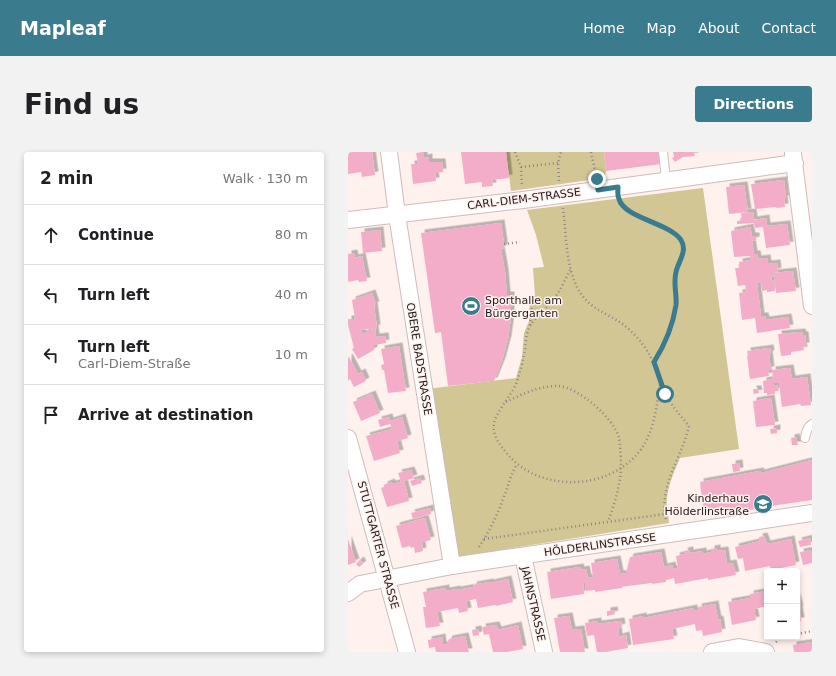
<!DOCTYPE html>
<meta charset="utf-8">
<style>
body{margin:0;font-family:"DejaVu Sans",sans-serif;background:#f2f2f2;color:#202124}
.controls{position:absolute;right:12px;bottom:12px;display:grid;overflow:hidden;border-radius:4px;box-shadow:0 2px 6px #0003}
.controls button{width:36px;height:36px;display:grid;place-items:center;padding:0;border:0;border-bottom:1px solid #e0e0e0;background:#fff;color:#202124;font:20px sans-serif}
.stop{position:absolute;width:12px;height:12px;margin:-9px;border:3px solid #3a7b8e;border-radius:50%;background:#fff}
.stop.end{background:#3a7b8e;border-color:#fff;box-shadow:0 1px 4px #0008}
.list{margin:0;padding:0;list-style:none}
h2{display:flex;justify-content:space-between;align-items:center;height:52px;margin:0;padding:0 16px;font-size:17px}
h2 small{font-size:13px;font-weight:400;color:#757577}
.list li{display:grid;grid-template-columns:26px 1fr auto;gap:12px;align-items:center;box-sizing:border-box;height:60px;padding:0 16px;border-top:1px solid #e0e0e0}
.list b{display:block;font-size:15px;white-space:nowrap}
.list p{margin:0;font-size:13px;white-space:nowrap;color:#757577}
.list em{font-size:13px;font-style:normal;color:#757577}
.icon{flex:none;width:22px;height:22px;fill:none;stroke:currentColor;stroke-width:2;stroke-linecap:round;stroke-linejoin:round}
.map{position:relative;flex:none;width:464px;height:500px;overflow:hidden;border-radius:4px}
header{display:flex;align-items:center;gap:24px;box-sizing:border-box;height:56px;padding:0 20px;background:#3a7b8e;color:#fff}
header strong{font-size:19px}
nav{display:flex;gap:22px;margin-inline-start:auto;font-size:14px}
.intro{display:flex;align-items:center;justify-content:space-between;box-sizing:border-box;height:96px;padding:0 24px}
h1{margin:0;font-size:28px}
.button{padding:10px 18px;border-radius:4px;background:#3a7b8e;color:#fff;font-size:14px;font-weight:700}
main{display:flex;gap:24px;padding:0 24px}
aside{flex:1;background:#fff;border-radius:4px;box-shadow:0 2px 6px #0003}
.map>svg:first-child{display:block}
.green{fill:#d1c694}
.building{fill:#f4adc8;filter:url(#shadow)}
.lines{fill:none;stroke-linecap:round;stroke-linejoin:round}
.lane-casing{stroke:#cdbdba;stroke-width:10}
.street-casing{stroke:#cdbdba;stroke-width:18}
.path{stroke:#8f8583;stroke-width:2.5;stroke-dasharray:1 3;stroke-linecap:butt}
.lane{stroke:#fff;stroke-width:8}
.street{stroke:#fff;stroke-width:16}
.route{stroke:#3a7b8e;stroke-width:5}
.labels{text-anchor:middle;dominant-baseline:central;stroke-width:3;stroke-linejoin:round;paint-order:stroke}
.street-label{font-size:11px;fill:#211b1a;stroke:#fff1ee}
.poi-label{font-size:11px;fill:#211b1a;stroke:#fff1ee;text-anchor:start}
</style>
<header>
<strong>Mapleaf</strong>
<nav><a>Home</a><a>Map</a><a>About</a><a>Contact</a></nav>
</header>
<div class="intro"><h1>Find us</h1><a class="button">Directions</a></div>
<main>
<aside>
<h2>2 min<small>Walk · 130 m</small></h2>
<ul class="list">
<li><svg class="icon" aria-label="ahead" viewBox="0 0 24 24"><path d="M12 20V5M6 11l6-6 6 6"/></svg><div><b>Continue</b></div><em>80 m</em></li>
<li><svg class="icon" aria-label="left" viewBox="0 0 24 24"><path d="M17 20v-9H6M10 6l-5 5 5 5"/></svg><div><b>Turn left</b></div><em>40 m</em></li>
<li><svg class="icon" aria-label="left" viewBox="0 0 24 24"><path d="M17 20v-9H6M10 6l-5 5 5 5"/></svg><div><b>Turn left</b><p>Carl-Diem-Straße</p></div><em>10 m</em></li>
<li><svg class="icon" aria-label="arrive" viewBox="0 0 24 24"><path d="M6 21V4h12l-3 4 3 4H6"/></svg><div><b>Arrive at destination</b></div></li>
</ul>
</aside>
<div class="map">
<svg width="464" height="500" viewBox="0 0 464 500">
<defs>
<filter id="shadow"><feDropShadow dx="3.5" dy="-3.5" stdDeviation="0" flood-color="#0004"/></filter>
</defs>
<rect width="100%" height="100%" fill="#fff1ee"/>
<g class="green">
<path d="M158,0H256L258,19L256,26L163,39Z"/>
<path d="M355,36L391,297L332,306C325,322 317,340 319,358C320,363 321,367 321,371L108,405L79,237L168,226L174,205L176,181L181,169L182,144H187L185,116L196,115L188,83L179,58Z"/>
</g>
<g class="building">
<path d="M0,0H24L27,23L14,25L13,20L0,22Z"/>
<path d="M76,0V6L81,5V10H94L95,20L87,21L88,29L65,32L63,12H70L68,1Z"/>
<path d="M113,0H158L161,26L144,28L145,34L134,35V30L117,32Z"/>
<path d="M256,0H312L314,12L258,19Z"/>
<path d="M325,0H346L347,4L335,5L327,10L324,6L326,5Z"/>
<path d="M436,28L438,47H436L437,55L429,56L428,55L407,57L403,32Z"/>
<path d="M396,33L400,60L381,62L378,35Z"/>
<path d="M405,60L406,68L418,66L419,74L439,72L442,93L418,96L415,75L407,76L406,71L389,72V69L394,68L393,61Z"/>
<path d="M153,71L156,92V96L153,97L157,120L159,143H163V165L160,187L154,209L146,229L100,234L93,180L87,181L73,81Z"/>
<path d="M402,75L404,84H408V88L404,89L406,102H409L410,107L419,106L420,112L429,111L430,119L426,120V121L445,119L448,139L428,141L426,124L423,125L424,129L426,128L427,139L419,140V138L414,139L413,131H409L413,164H417L418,168L440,165L442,176L409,181L407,166L394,168L391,141L398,140L397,133L390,134L387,116H392L391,110L403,108L402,104L386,105L383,79Z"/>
<path d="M32,78L34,99L15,101L13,80Z"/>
<path d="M6,101L7,106L14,104L19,129L11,130L10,128L0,130V102Z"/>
<path d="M24,141L28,153H26L29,176L13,178L15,182L27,176L28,185L37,184L38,191L26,193V198L10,207L4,197L6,196L0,173V167H7L4,148Z"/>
<path d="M454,180L455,183H457L458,194H455L456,198L443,200V203L433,204L430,182Z"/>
<path d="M51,194L58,239L40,241L36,218H34L33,213L36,212L33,197Z"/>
<path d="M422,196L423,202H421L423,218H420L421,224L402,227L399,204H400L399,199Z"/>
<path d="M1,205L10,222L14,220L18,229L6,235L2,227L0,229V206Z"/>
<path d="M442,216L444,227L459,225L463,253L453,254L452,252L434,255L431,231H426V233H429L430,239H427V242L419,243V241H416L415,229L425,227L424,218Z"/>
<path d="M405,237H410L411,241L406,242Z"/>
<path d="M24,242L32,261L13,269L5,250Z"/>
<path d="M423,246L427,273L408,275L405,249Z"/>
<path d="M41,265L42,269L54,265L60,286L49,289L52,301L26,309L18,284L44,277L42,272L32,275L30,268Z"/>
<path d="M429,276V281L423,282L422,277Z"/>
<path d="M448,285L450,293H444L443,286Z"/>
<path d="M464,308V348L423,354V353L409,355V357L360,364L358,354L355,355L352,330L412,319L413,321Z"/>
<path d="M391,311L392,319L385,320L384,312Z"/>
<path d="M63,318L66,326L56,329L61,349L39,355L33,336L36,335V333L43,330L44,332L53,330L50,321Z"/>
<path d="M72,326L74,331L64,334L62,329Z"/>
<path d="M82,356L83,362L65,367L63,361Z"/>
<path d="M77,366L83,388L75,390V392L74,393L75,399L67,401L66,395L63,396L62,394L54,396L48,374Z"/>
<path d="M416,384L419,392L443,387L448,413L423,418L422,414L397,419L395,406L390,407L387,395L412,389L411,385Z"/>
<path d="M462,386L463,393L452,395L450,389Z"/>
<path d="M0,387L8,410L0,413Z"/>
<path d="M369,396V399L377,398L379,412L385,411L388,423L360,428V426L327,432L326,426L318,428V430L304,432V431L280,434L274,435V436L247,440V438L238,439L237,431H235L236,442L203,447L199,420L232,415L233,418L238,417L240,426L245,425L243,411L269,407L272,422L278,421L282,405L313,400L316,415L324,413L325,417L330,416L328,404L337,402L336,399L342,398V401L355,399V402L363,400V397Z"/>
<path d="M464,398V411L455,413L452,400Z"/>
<path d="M12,408L15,412L11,415L8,412Z"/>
<path d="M160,427L165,450L148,454L147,453L130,456L128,447L118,449L120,459L111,461L110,456L89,460L92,474L78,476L75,455H78L75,440L98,436V439L109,437V438L126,435L125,433L142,430V431Z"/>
<path d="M419,439V450H418L419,454L406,457L408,468L384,473L380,450L403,446L402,442Z"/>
<path d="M449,444L452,457H451L453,469H449Z"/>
<path d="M367,452L370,468L372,467L374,480L355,484L354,478L348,479L347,472L324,477L326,487L285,493L281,467L295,464V466L346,456V459L351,458L350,455Z"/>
<path d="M266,458L267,462L259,464V459Z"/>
<path d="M221,464L224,478L233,477L237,500H212L206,466Z"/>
<path d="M250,469V472L273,469L274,475L270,476L271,485L278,483L280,496L258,500H249L246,483L239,484L237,471Z"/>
<path d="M148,473L150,478L170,473L175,497L159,500H145L141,482L136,483L134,475Z"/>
<path d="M130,477L131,483L125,484L124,478Z"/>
<path d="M117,484L121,500H88L87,495L81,496L80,488L94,485L95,493L99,492L101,487Z"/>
<path d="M464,490V500H446L445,493Z"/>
</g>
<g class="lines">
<defs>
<g id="lane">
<path d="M315,0L318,28"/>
<path d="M457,286C458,280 459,275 464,272"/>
</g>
<g id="street">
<path d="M41,0L49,63L104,414"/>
<path d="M445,2L464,154"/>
<path d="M0,68L175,48L447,11"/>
<path d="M0,286L59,500"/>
<path d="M175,404L196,500"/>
<path d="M0,441L12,432L104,414L464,361"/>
<path d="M364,500L391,495L418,500"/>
</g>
</defs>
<use href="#lane" class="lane-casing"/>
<use href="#street" class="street-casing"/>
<g class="path">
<path d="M167,0L173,15L174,34"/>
<path d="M243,0L248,23"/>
<path d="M173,15L210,11"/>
<path d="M211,29L210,11L213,0"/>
<path d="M272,50C285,69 314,69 329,84C342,96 330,109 327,123C326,133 328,141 328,151C328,166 314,197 306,210"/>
<path d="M215,56C219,86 217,130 241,151C250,159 263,164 273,171C282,177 290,186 296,194C306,208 307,219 313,233C320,249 330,261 341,274C334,306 310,334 318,368"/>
<path d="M156,92L172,90"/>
<path d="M222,118C217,128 212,140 204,149C199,156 186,167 182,174C178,181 178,190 177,197C175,209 172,221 168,232C163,244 147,261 146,272C144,282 151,292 157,299C189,342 263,340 294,296C306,278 309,253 312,232"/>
<path d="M182,173L185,144"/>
<path d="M158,250C174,242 191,234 210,234C230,235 266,266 271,286C273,298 274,320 271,332C269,345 264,358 260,370"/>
<path d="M136,387L317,362"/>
<path d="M131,395C141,380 149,364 155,347C160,335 162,324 169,312"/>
<path d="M449,482L464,479"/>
<path d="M428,490L434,485"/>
</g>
<use href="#lane" class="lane"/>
<use href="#street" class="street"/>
</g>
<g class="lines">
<path class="route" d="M249,27L250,38L270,35C270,39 269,43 271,47C276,66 322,71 333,88C340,99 330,110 328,120C325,132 329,142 328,153C325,173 316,194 306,210L317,242"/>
</g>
<defs>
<symbol id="stadium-disc" viewBox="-11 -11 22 22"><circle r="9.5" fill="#3a7b8e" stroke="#fff1ee"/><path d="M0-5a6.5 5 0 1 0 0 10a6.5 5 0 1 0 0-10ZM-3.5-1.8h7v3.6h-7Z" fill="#fff"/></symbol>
<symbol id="school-disc" viewBox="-11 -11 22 22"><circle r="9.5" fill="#3a7b8e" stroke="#fff1ee"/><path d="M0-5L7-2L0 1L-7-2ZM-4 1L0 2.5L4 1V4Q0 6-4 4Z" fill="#fff"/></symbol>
</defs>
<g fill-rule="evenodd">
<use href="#stadium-disc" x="112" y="143" width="22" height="22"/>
<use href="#school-disc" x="404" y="341" width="22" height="22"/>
</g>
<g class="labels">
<g class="street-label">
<text transform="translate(176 47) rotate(-7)">CARL-DIEM-STRASSE</text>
<text transform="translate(71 207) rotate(81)">OBERE BADSTRASSE</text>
<text transform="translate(30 393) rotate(75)">STUTTGARTER STRASSE</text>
<text transform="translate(252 393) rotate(-8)">HÖLDERLINSTRASSE</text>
<text transform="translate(185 452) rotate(77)">JAHNSTRASSE</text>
</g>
<g class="poi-label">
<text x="137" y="148">Sporthalle am<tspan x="137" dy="13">Bürgergarten</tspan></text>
<text x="401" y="346" text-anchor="end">Kinderhaus<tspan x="401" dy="13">Hölderlinstraße</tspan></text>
</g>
</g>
</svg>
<div class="controls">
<button>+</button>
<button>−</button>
</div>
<div class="stop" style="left:317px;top:242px"></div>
<div class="stop end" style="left:249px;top:27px"></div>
</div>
</main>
